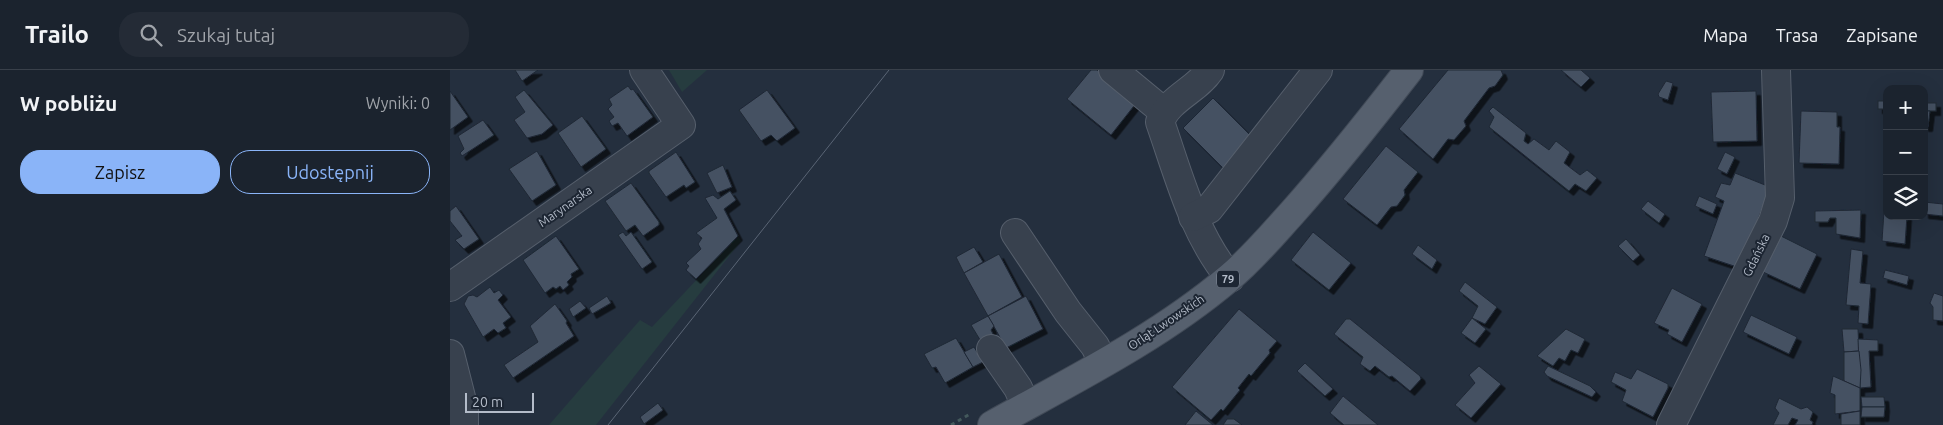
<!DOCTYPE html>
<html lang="pl">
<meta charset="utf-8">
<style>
body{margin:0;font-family:Ubuntu,sans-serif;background:#242b36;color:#f1f3f6}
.controls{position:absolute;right:15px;top:15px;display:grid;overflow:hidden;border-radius:10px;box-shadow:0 5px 20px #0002}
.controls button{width:45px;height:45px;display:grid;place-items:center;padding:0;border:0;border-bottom:1px solid #39404a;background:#1b232e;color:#f1f3f6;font:25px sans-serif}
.scale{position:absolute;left:15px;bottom:12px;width:69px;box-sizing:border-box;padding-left:5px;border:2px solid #b4bcc9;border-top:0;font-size:14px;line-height:18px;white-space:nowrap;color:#b4bcc9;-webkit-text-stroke:4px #1d2633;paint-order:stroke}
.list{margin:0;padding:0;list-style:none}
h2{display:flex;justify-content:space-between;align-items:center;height:65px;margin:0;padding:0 20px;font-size:21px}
h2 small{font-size:16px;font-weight:400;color:#a0a4aa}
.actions{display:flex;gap:10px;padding:15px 20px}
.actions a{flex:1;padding:11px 0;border:1px solid #8ab4f8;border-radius:20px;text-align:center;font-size:18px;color:#8ab4f8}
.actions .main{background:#8ab4f8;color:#111}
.icon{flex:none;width:28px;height:28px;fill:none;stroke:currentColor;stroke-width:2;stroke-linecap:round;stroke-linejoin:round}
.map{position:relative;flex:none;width:1493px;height:355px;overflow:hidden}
header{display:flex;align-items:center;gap:30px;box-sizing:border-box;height:70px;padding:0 25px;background:#1b232e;border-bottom:1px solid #39404a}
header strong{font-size:24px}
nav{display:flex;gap:28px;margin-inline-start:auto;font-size:18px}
.search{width:350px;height:45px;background:#242b36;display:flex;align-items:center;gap:12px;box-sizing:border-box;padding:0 18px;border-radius:20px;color:#a0a4aa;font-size:19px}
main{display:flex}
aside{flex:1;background:#1b232e}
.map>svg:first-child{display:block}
.green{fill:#263c3f}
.building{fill:#455162;stroke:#1f2835;filter:url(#shadow)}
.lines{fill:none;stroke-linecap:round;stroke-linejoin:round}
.minor-casing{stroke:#565f6c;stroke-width:30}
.major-casing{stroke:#414a57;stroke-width:30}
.path{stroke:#44595c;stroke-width:3;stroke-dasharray:4 4;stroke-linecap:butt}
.minor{stroke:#38414e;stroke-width:28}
.major{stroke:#56606e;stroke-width:28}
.tram{stroke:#5a6575;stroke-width:1}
.labels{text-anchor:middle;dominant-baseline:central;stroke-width:4;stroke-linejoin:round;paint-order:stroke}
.shield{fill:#1d2633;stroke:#878f9c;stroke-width:1}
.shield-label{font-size:11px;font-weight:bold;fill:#b4bcc9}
.street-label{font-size:12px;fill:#b4bcc9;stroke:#1d2633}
</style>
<header>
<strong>Trailo</strong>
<div class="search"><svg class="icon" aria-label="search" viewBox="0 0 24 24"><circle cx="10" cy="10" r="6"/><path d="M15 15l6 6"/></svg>Szukaj tutaj</div>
<nav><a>Mapa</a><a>Trasa</a><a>Zapisane</a></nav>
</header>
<main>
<aside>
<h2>W pobliżu<small>Wyniki: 0</small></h2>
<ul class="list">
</ul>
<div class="actions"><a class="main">Zapisz</a><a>Udostępnij</a></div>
</aside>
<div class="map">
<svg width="1493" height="355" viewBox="0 0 1493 355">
<defs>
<filter id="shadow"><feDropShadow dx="4.5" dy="4.5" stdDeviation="0" flood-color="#0009"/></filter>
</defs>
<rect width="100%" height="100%" fill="#242f3e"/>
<g class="green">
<path d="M219,0H257L232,22Z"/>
<path d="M288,166L291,171L146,355H99L190,250L202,257Z"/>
</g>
<g class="building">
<path d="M65,0H88L72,11Z"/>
<path d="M641,0H647L687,32L661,65L617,29Z"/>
<path d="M998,0H1051L1053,5L1045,16L1039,18L1014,51L1016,56L1004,70L998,69L983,89L949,59Z"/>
<path d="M1111,0H1131L1140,8L1131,17Z"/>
<path d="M1216,11L1223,13L1218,30L1209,27L1208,24Z"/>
<path d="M178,16L181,20L183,19L203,47L177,66L168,53L162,56L159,51L164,47L158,39L162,35L159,29Z"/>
<path d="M74,20L103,55L92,64L77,68L64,50L75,42L65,27Z"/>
<path d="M317,20L345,58L327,71L321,65L311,71L289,40Z"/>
<path d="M0,21L18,47L0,60Z"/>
<path d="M1306,21L1307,71L1263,72L1261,22Z"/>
<path d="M763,28L804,69L774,99L733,58Z"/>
<rect x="1428" y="31" width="9" height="8"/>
<rect x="1474" y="33" width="12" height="8"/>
<path d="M1043,37L1076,63L1074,71L1078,74L1084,69L1099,80L1106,71L1120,82L1114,93L1130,105L1137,100L1147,108L1136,121L1125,114L1119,121L1039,57L1044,47L1039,41Z"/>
<path d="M1351,41L1387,42V57H1390L1389,94L1349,93Z"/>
<path d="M1474,41H1480L1478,57H1474Z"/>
<path d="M132,46L156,79L131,97L108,63Z"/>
<path d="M33,50L44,65L12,86L10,83L14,79L8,66Z"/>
<path d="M936,76L968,102L954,120L955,125L947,136L941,137L927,155L893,129Z"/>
<path d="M87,81L106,115L82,131L59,99Z"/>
<path d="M226,82L245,112L236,118L234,115L216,127L199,103V101Z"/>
<path d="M1275,82L1285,87L1277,104L1267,99Z"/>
<path d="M273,95L282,117L267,123L257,103Z"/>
<path d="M1285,103L1320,117L1290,198L1254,186L1274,131L1265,127L1271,113L1280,115Z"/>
<path d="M181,113L209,152V155L193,166L185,155L176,161L155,131Z"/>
<path d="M280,121L286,130L274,139L288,166L246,209L236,200L239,196L236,193L251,179L248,174L252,168L246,163L267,148L255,128L263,125L268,129Z"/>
<path d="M1249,126L1267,134L1263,144L1245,136Z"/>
<path d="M1198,131L1215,144L1209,153L1191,139Z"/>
<path d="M1474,132L1493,134V146L1474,144Z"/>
<path d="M6,136L29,169L14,179L5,170L12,166L0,151V141Z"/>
<path d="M1411,140L1410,168L1386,164V148H1380L1378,152H1365V141Z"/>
<path d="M1434,141H1437V146H1457L1455,174L1432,171Z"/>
<path d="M173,162L176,166L181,162L202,192L192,199L168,165Z"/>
<path d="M863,162L901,193L879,220L841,190Z"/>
<path d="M106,166L129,199L121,204L122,207L117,212L119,215L113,220L110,216L106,219L103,217L95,223L73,190Z"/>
<path d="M1331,166L1367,184L1350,219L1313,202Z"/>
<path d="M1176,169L1190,185L1183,191L1168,176Z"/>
<path d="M968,175L987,190L982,199L962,184Z"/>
<path d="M524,177L533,192L514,203L506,187Z"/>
<path d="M1401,179L1413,181L1410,213L1421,214L1418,254L1408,253L1409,236L1396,235Z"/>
<path d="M549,184L572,227L538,246L514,203Z"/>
<path d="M1435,200L1459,206L1457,215L1433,208Z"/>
<path d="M1015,212L1047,237L1035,254L1022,248L1028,236L1009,221Z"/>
<path d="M40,217L44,223L49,220L53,225L48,230L61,247L53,253L56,258L48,263L44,259L33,267L14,234L18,226L23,225L27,227Z"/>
<path d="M1222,218L1252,234L1232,272L1217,264L1219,260L1204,253Z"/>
<path d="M1484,223L1493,226V251L1483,250V237L1480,233Z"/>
<path d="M157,226L161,233L142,244L139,238Z"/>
<path d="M576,226L593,259L556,278L538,246Z"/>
<path d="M130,231L136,238L123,247L119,239Z"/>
<path d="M105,234L117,251L116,253L124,266L63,308L54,295L88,272L80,256Z"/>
<path d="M789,239L827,271L819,280L820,283L801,306L799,304L788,318L790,320L773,341L771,339L761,350L722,317Z"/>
<path d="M1301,245L1347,267L1339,284L1293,262Z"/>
<path d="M538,246L544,256L541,260L547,272L535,278L521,255Z"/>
<path d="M1022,248L1036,259L1025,273L1011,263Z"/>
<path d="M896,249H900L970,306L971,309L960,321L942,306L939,307L925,296L920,301L910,294L913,287L884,264Z"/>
<path d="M1116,259L1135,269L1128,283L1121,280L1115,291L1109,288L1103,296L1087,286Z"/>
<path d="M1392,259H1408L1409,281L1394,282Z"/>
<path d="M506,268L523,297L495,313L486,297L482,298L474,284Z"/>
<path d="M1408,269L1428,270V281H1419L1421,317L1410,318Z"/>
<path d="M524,277L533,292L523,297L514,282Z"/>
<path d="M1409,281L1411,300L1410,318L1394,311V282Z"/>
<path d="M855,293L883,319L875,326L847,301Z"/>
<path d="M1029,296L1051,314L1021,348L1005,335L1025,313L1019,305Z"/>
<path d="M1098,296L1140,316L1146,322L1142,327L1097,306L1094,302Z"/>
<path d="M1187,299L1218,314V318L1203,347L1172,331L1176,320L1161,312L1165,302L1181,309Z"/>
<path d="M1383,306L1410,318V341L1385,344V325L1380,323Z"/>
<path d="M893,326L928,355H894L880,343Z"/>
<path d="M1411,327H1434L1435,337H1412Z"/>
<path d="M1329,328L1351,339L1357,337L1363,342L1360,350L1363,352L1362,355H1345L1348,350L1342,348L1338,355H1323L1329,343L1325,338Z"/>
<path d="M208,333L213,340L194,354L190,347Z"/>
<path d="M1412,337H1435L1434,347H1411Z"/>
<path d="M746,341L763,355H735Z"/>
<path d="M1410,341V355H1391V344Z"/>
<path d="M777,349H784L792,355H773Z"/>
</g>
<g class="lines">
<defs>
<g id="minor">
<path d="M663,0L714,42"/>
<path d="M760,0C747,20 718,29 710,52C729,106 743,163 780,208"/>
<path d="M743,147L759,139L868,0"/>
<path d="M565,163L618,242L645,276L653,292"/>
<path d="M0,217L231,55L194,0"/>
<path d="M541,279L568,318L576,336"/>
<path d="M0,284L14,339V355"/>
<path d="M1221,355L1323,151L1330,128L1326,0"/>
</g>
<path id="major" d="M542,355C623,310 708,268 779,208C802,189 822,165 842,143C883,97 921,49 959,0"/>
</defs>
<use href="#minor" class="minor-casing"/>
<use href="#major" class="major-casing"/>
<path class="path" d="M501,355L520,344"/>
<use href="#minor" class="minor"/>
<use href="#major" class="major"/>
<path class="tram" d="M158,355L439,0"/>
</g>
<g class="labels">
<rect class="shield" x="767" y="200.5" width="22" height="17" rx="4"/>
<g class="shield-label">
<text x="778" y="209">79</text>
</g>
<g class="street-label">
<text transform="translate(115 136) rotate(-35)">Marynarska</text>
<text transform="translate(1306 185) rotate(-64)">Gdańska</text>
<text transform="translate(716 252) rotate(-34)">Orląt Lwowskich</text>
</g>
</g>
</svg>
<div class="controls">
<button>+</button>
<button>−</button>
<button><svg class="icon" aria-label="layers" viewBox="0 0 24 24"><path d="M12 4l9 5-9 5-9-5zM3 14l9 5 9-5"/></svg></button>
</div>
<div class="scale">20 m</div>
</div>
</main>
